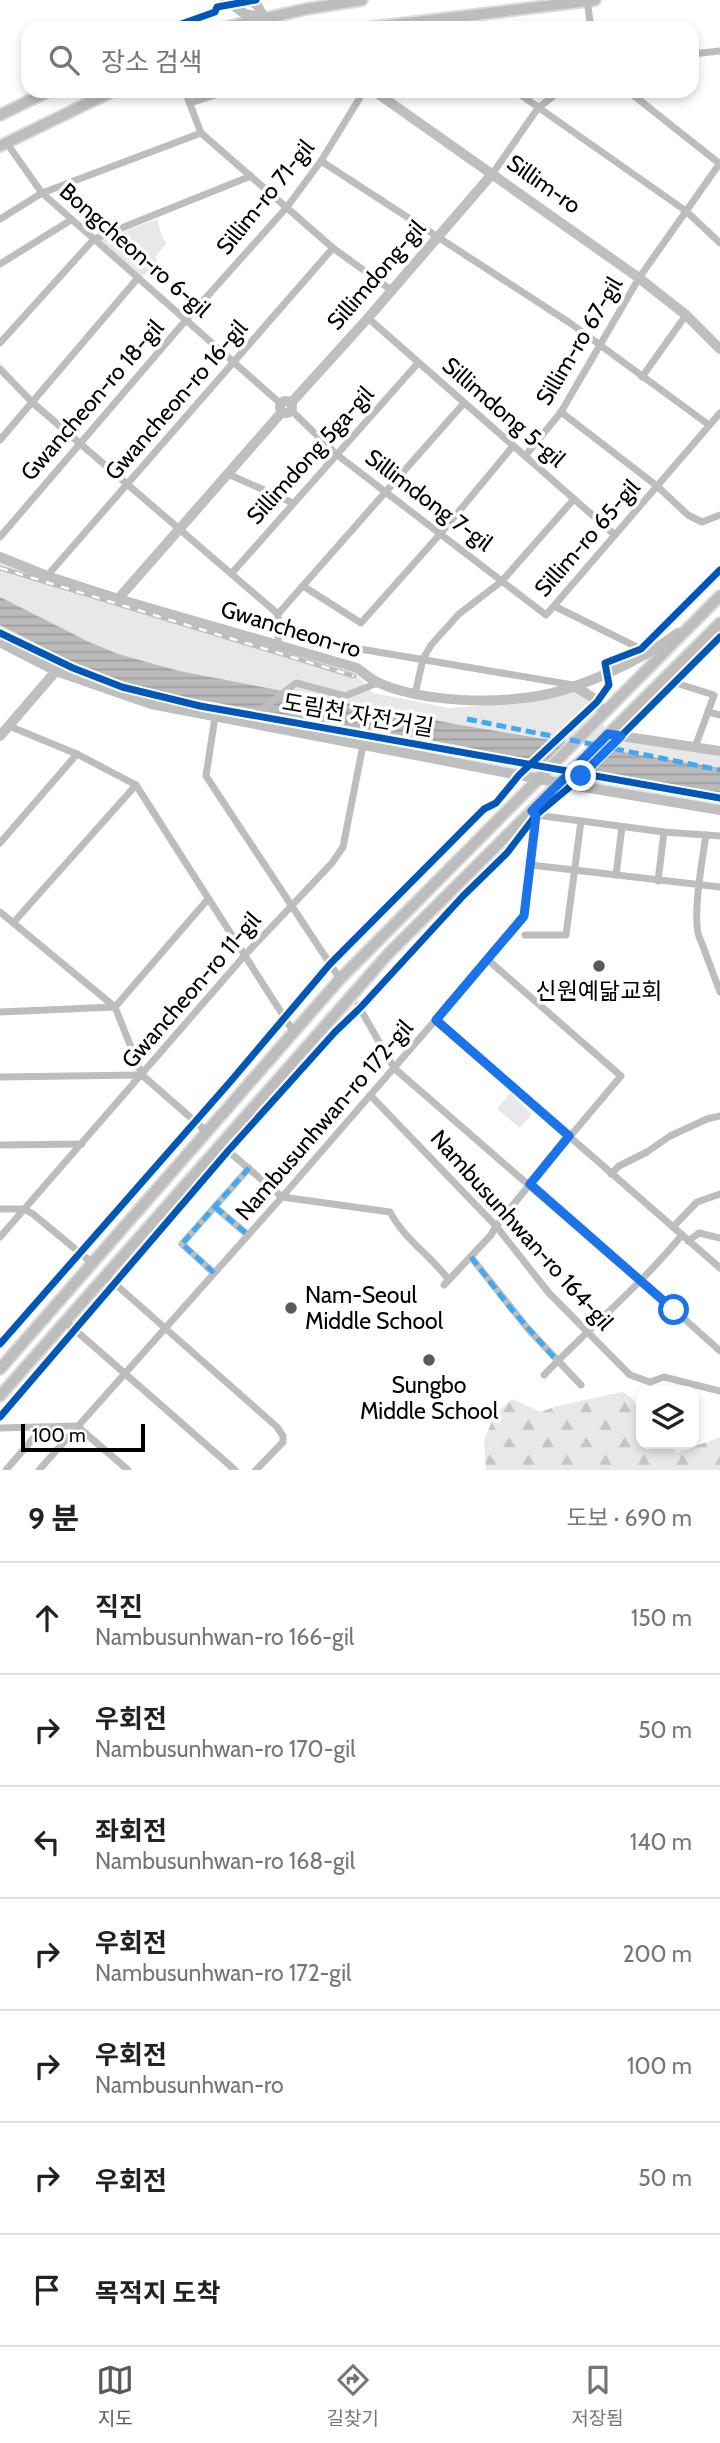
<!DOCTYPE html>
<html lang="ko">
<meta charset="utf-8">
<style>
body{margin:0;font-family:Cabin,"Noto Sans KR",sans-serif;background:#f6f6f6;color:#222}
.controls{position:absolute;right:21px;bottom:21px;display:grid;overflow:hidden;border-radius:14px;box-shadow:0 4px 10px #0003}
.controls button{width:63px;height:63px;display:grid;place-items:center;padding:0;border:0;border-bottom:2px solid #e0e0e0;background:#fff;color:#222;font:35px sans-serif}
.scale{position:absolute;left:21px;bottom:18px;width:124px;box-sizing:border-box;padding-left:7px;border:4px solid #000;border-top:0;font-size:19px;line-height:24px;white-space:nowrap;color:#000;-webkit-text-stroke:5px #fff;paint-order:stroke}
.stop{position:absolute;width:21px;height:21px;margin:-16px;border:5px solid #1a73e8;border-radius:50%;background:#fff}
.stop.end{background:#1a73e8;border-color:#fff;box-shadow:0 2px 7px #0008}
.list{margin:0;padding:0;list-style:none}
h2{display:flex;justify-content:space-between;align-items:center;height:91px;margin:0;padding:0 28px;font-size:30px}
h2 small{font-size:23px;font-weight:400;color:#767676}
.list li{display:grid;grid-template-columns:46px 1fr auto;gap:21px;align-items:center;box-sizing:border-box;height:112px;padding:0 28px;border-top:2px solid #e0e0e0}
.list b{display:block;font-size:26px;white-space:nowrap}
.list p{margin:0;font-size:23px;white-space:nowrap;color:#767676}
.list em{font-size:23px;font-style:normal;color:#767676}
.icon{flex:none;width:38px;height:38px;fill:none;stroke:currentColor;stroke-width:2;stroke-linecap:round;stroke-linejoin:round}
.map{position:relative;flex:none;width:720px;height:1470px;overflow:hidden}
.search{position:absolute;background:#fff;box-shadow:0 4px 10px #0003;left:21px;right:21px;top:21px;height:77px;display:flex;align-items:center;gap:18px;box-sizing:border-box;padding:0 24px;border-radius:21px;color:#767676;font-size:26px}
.sheet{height:875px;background:#fff}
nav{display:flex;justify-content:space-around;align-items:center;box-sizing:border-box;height:98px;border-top:2px solid #e0e0e0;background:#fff;font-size:19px;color:#767676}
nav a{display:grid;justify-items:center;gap:4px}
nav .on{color:#595959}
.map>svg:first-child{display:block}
.forest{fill:url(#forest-firs)}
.park{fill:#e8e8e8}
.water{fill:url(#water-rules)}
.pier{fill:#fff}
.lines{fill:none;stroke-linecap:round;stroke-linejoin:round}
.primary-casing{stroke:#dbdbdb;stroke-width:14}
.street{stroke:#bdbdbd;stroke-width:7}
.secondary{stroke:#bfbfbf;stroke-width:10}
.primary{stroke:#bdbdbd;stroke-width:10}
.rail-casing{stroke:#bdbdbd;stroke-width:5}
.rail{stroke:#fff;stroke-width:2.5;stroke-dasharray:8;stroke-linecap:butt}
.quiet{stroke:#3fa9f5;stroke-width:5;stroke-dasharray:10 5;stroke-linecap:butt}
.cycleway-casing{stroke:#fff;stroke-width:11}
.cycleway{stroke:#0057b8;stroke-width:7}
.route{stroke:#1a73e8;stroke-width:9}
.poi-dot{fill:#595959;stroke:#fff;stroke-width:2.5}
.labels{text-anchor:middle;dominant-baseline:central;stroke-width:7;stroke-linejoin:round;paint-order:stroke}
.street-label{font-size:23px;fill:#000;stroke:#fff}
.poi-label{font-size:23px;fill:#000;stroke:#fff}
</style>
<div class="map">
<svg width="720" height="1470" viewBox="0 0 720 1470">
<defs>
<pattern id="forest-firs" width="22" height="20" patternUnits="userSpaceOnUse" patternTransform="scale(1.75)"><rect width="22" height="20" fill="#e8e8e8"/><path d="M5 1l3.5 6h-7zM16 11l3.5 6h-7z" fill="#c5c5c5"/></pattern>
<pattern id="water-rules" width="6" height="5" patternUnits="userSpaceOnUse" patternTransform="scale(1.75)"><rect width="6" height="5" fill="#bababa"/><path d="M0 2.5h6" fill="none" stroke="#9e9e9e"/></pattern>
</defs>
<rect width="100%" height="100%" fill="#fff"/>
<path class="forest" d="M622,1392C644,1402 641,1423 641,1444H669L677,1453L720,1437V1470H486L484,1440L495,1414L512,1399L541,1412L557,1406Z"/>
<g class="park">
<path d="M157,219L162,237L167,243L155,257L158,261L141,279L98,241Z"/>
<path d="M0,560L116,605L355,673L373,693L450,708L506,704L573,688C597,701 600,713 608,737L720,754V808L147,700L53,666L0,638Z"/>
<path d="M510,1093L532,1114L520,1128L497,1109Z"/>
</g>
<path class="water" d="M0,597L89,642L118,654L179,671L460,725L720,768V793L561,767L457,745L172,695L106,677L78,665L0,625Z"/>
<path class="pier" d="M575,740L599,744L570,772L548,768Z"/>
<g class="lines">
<defs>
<g id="primary">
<path d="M222,28L306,9L362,0"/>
<path d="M367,28L595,0"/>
<path d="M0,115L49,91"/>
<path d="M0,146L113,91"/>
<path d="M0,1369L340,979L720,596"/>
<path d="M0,1396L389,953L720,623"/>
</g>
</defs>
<use href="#primary" class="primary-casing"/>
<g class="street">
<path d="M587,1L591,28"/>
<path d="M692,54L720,51"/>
<path d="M185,91L201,133L333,248L391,290"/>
<path d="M515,91L686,211L720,243"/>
<path d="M628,91L720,164"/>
<path d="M190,103L228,91"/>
<path d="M6,142L42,193L281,404"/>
<path d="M321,161L570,323L709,425"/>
<path d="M493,173L538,108L560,91"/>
<path d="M0,219L42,193L201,133"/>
<path d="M0,264L71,220"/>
<path d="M368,318L615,535"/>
<path d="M0,343L94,239L251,176"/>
<path d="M0,369L33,403L278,614"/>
<path d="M642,377L686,315"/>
<path d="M292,411L336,454L546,615L720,413"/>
<path d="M561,412L657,486L688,515L702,522L720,515"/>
<path d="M0,440L137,279"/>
<path d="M525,456L561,412L639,278L720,163"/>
<path d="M228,474L293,503"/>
<path d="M0,537L186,320L287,207L321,161L364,91"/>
<path d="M232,573L418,363"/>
<path d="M47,576L333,248"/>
<path d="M303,586L361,623L441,533L513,446"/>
<path d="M554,606L649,653"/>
<path d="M278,645V614L464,403"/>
<path d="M360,649L573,685"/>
<path d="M663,679L714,695L708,712L720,715"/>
<path d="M415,694L423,659L431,645L459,614L502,581L574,499"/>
<path d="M215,717L206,776L340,979"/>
<path d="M245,722L296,683L345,696L377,683"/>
<path d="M9,726L77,754L136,785L293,1031"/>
<path d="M695,747L708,712"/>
<path d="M536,815L664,832L720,836"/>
<path d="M706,835C703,856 690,925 701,941L720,992"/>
<path d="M0,843L77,754"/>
<path d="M531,865L720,887"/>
<path d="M616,875L622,827"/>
<path d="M658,881L664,832"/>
<path d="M0,912L115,1007L142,1075"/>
<path d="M13,923L136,785"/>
<path d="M525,935H566L581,821"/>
<path d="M358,1005L394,1068L615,1260L641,1280L720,1351"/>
<path d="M0,1012L115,1007L208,899"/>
<path d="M436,1020L720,1268"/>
<path d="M0,1077L142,1075L206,1131"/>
<path d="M370,1095L496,1226L549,1293L630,1375L650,1382L664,1377L720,1391"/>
<path d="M220,1144L282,1197L390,1212C404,1239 431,1256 449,1280"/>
<path d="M0,1145L82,1144"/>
<path d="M611,1174L619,1166L647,1152L670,1136L707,1119L720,1116"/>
<path d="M215,1207L248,1235"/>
<path d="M0,1209H24L33,1214L91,1262"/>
<path d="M673,1227L697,1202L720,1194"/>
<path d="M0,1237L245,955L332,863L343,847L363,745"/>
<path d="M688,1241L699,1233L720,1238"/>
<path d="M471,1257L528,1329L581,1385"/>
<path d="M214,1273L182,1244L249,1168"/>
<path d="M105,1275L277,1427L283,1436V1442L256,1470"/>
<path d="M444,1285L491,1235L496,1226L530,1184L621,1076L488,960"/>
<path d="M66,1322L235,1470"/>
<path d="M544,1375C589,1328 640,1286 682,1235"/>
<path d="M0,1428L77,1426L128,1470"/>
<path d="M6,1470L43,1427"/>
<path d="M39,1470L282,1197L523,919L536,815L532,811"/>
</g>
<g class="secondary">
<path d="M226,0L245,14L264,18L281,28"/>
<path d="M249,0L257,5L264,18"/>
<path d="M374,91L639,278L686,315L720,349"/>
<circle cx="286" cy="407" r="6"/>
<path d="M291,403L368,318L493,173"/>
<path d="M0,557L47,576L118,599L357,668C364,673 371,680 379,683C423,702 491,704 538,696C580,689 644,659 678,633"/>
<path d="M118,599L282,412"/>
<path d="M0,642L56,671L151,704L560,783L720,810"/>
<path d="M574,686L592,697L604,712"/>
<path d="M608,734L720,751"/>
<path d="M0,736L56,671"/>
</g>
<use href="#primary" class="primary"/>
<defs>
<path id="rail" d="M0,568L354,676"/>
</defs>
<use href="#rail" class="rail-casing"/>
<use href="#rail" class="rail"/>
<g class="quiet">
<path d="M467,719L720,770"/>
<path d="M215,1207L248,1235"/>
<path d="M471,1257L508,1305L557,1361"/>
<path d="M214,1273L182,1244L249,1168"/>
</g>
<defs>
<g id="cycleway">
<path d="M170,28L215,12L217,7L256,0"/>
<path d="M0,633L73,668L122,687L200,706L720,798"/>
<path d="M0,1344L230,1082L330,964L484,809L496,803L519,775L597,702L609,685L605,663L641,649L720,570"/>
<path d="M0,1417L228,1151L335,1032L360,1008L463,896L507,853L536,815L572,785L720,637"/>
</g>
</defs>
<use href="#cycleway" class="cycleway-casing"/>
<use href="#cycleway" class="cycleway"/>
</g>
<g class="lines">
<path class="route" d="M581,776L621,736L608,734L532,811L536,816L524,916L436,1020L569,1136L530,1184L674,1310"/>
</g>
<g class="poi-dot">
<circle cx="599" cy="966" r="7"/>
<circle cx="291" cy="1308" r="7"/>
<circle cx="429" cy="1360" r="7"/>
</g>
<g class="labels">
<g class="street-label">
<text transform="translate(544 184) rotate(35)">Sillim-ro</text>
<text transform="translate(265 197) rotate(-51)">Sillim-ro 71-gil</text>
<text transform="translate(135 250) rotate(41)">Bongcheon-ro 6-gil</text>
<text transform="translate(376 275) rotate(-49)">Sillimdong-gil</text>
<text transform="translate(579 341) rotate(-59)">Sillim-ro 67-gil</text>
<text transform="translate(92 400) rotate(-49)">Gwancheon-ro 18-gil</text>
<text transform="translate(176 400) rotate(-49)">Gwancheon-ro 16-gil</text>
<text transform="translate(504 412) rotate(41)">Sillimdong 5-gil</text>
<text transform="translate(310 455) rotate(-48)">Sillimdong 5ga-gil</text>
<text transform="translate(429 500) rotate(37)">Sillimdong 7-gil</text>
<text transform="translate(587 538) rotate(-49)">Sillim-ro 65-gil</text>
<text transform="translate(291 629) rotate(17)">Gwancheon-ro</text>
<text transform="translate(358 715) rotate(10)">도림천 자전거길</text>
<text transform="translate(191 990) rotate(-49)">Gwancheon-ro 11-gil</text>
<text transform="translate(324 1120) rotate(-49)">Nambusunhwan-ro 172-gil</text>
<text transform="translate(522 1230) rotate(48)">Nambusunhwan-ro 164-gil</text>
</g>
<g class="poi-label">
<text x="599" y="991">신원예닮교회</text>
<text x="305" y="1295" text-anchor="start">Nam-Seoul<tspan x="305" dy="26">Middle School</tspan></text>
<text x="429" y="1385">Sungbo<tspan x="429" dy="26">Middle School</tspan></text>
</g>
</g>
</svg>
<div class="controls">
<button><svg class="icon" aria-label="layers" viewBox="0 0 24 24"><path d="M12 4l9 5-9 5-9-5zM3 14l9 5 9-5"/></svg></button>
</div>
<div class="scale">100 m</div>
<div class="stop" style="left:674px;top:1310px"></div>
<div class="stop end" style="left:581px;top:776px"></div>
<div class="search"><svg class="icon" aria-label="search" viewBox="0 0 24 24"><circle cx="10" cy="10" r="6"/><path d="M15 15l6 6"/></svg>장소 검색</div>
</div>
<section class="sheet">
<h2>9 분<small>도보 · 690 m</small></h2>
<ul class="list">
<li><svg class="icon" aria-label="ahead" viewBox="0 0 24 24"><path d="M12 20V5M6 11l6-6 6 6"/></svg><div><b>직진</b><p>Nambusunhwan-ro 166-gil</p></div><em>150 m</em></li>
<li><svg class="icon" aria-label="right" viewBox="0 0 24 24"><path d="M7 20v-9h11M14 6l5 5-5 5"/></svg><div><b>우회전</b><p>Nambusunhwan-ro 170-gil</p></div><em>50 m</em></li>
<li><svg class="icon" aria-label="left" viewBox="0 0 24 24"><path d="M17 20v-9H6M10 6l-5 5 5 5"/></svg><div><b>좌회전</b><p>Nambusunhwan-ro 168-gil</p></div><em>140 m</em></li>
<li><svg class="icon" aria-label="right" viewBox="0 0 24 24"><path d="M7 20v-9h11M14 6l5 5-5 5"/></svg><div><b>우회전</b><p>Nambusunhwan-ro 172-gil</p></div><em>200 m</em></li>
<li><svg class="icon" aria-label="right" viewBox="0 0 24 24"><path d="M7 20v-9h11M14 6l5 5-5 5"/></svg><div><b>우회전</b><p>Nambusunhwan-ro</p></div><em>100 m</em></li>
<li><svg class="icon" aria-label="right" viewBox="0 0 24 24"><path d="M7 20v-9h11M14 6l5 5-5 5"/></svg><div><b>우회전</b></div><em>50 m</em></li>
<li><svg class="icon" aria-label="arrive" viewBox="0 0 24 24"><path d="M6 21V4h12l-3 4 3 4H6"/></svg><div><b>목적지 도착</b></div></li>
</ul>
</section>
<nav>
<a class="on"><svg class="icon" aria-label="map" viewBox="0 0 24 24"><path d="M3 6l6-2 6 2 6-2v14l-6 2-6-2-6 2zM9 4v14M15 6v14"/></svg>지도</a>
<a><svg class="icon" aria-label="directions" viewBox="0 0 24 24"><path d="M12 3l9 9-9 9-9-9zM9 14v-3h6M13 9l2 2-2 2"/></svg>길찾기</a>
<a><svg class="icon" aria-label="saved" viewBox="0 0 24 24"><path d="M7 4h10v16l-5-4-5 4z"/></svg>저장됨</a>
</nav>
